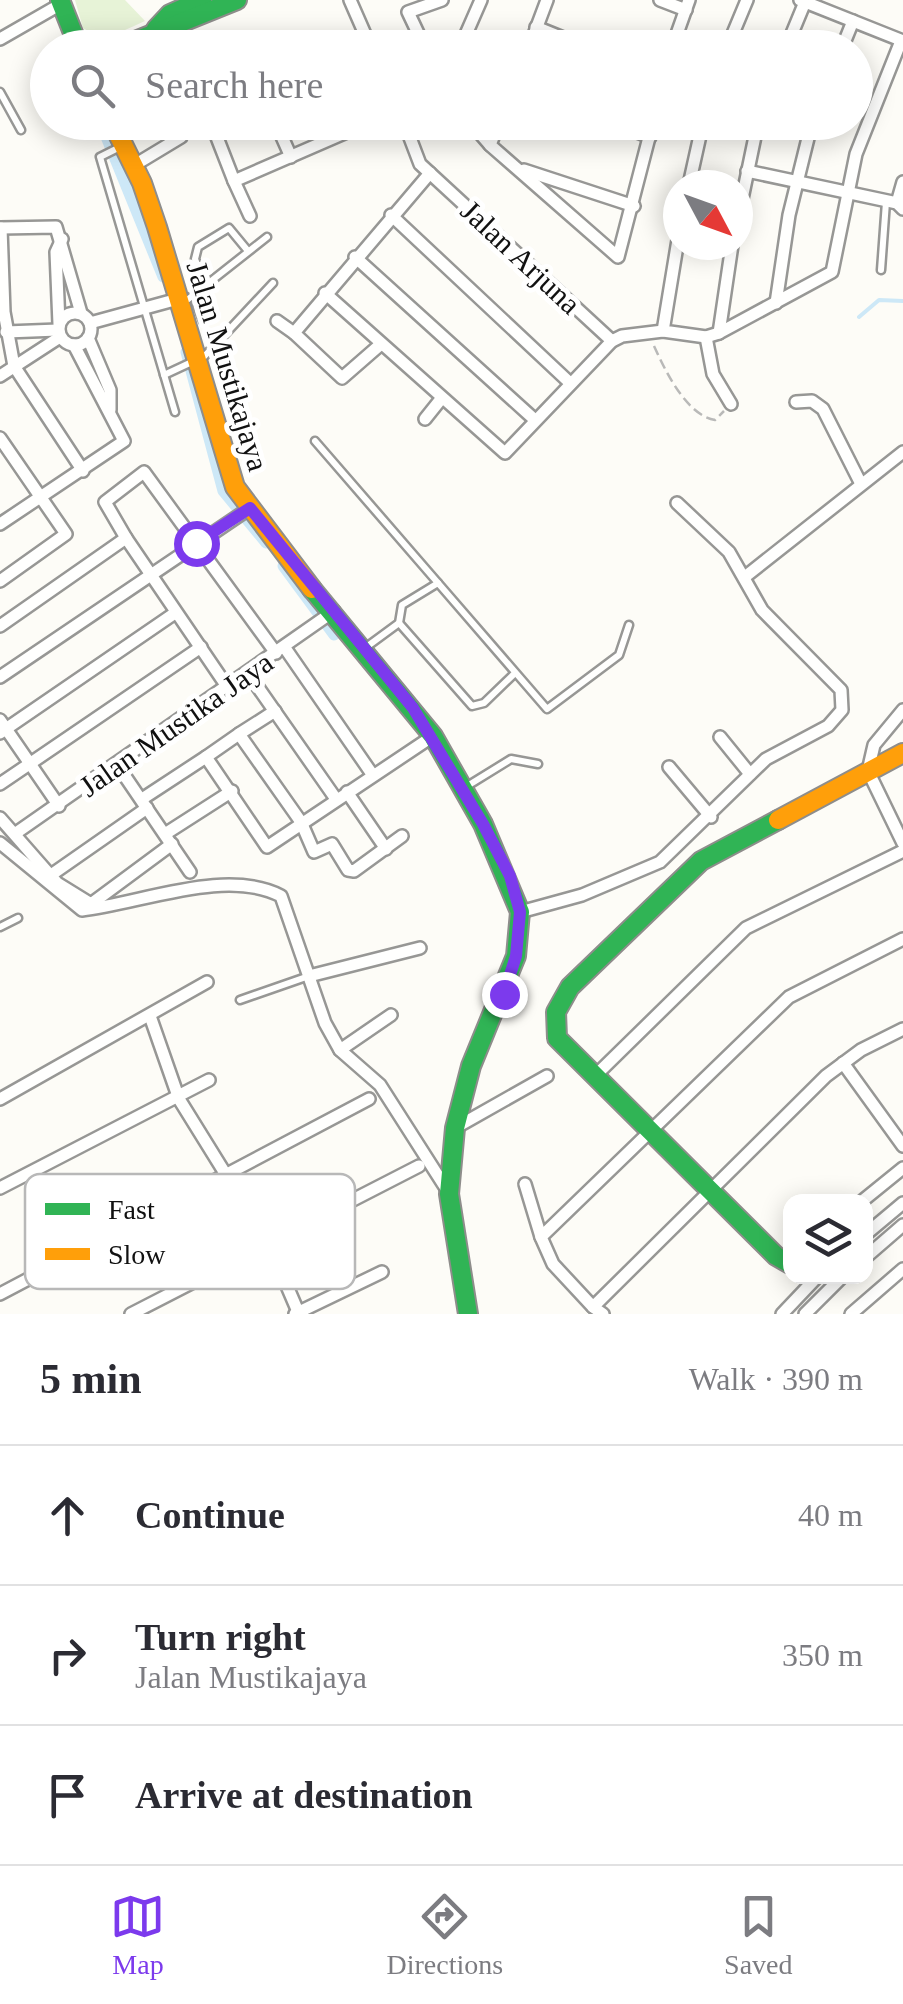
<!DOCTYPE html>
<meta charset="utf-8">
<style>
body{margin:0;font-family:"Times New Roman",serif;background:#f2f2f3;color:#2b2b33}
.controls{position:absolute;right:30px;bottom:30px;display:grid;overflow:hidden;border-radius:20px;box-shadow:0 5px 25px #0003}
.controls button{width:90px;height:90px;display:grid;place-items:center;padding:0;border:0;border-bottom:2px solid #e1e1e2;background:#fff;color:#2b2b33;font:50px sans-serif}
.compass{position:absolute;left:663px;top:170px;width:90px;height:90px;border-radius:50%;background:#fff;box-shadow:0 5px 25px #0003;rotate:131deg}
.stop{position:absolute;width:30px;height:30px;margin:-22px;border:8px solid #7c3aed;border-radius:50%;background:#fff}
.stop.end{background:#7c3aed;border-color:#fff;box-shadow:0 2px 10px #0008}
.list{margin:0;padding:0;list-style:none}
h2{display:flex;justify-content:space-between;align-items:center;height:130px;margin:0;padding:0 40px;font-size:42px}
h2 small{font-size:32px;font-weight:400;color:#7c7c81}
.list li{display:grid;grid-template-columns:65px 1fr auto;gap:30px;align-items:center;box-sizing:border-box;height:140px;padding:0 40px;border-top:2px solid #e1e1e2}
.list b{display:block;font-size:38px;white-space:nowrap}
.list p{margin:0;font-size:32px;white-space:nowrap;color:#7c7c81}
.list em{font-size:32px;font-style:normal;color:#7c7c81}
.icon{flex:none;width:55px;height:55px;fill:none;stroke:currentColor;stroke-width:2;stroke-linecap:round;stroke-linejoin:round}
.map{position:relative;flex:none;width:903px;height:1314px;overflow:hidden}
.search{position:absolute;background:#fff;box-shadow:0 5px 25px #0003;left:30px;right:30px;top:30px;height:110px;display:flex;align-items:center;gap:25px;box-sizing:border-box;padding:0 35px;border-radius:55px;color:#7c7c81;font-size:38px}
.sheet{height:550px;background:#fff}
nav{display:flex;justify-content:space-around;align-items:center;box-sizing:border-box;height:140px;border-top:2px solid #e1e1e2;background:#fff;font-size:28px;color:#7c7c81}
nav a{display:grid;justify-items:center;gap:5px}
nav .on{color:#7c3aed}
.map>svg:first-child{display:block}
.green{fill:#e7f3d7}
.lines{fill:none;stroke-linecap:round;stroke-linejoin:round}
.stream{stroke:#cde8f7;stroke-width:4}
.canal{stroke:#cde8f7;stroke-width:11}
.lane-casing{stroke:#979795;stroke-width:11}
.street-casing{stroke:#979795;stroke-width:16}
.fast-casing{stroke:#8e8d8b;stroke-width:22}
.slow-casing{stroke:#8e8d8b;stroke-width:22}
.path{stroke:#b9b9b8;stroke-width:2.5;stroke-dasharray:10 5;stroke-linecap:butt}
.lane{stroke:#fffffe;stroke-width:6}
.street{stroke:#fffffe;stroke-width:11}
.fast{stroke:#30b455;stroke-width:18}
.slow{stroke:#ff9f0a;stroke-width:18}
.route{stroke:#7c3aed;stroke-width:12}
.labels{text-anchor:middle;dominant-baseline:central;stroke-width:10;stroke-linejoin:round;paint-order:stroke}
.street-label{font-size:30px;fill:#111;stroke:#fff}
.key{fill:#fff;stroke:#b8b8b8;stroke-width:2.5}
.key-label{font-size:28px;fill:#111}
</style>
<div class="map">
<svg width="903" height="1314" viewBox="0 0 903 1314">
<rect width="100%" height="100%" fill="#fdfcf7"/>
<path class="green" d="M75,0H125L145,21C122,31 106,43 83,28Z"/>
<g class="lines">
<path class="stream" d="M859,317L879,300L903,301"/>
<g class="canal">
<path d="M100,122L163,277"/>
<path d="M186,352L223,491L266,543"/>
<path d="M283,566L334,635"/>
</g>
<defs>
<g id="lane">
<path d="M0,92L21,130"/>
<path d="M122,146L100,157L175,412"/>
<path d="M881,270L886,202"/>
<path d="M206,287L195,259L198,247L229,228L248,251"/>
<path d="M194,297L203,321"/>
<path d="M182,304L267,237"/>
<path d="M199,362L273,283"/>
<path d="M164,375L194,361"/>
<path d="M315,441L438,583"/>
<path d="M399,623L472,706L484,703L513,675"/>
<path d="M365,648L399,623L402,605L438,583L547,709L619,655L629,625"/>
<path d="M464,788L511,759L538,764"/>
<path d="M0,927L18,918"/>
<path d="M240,1000L309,976"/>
</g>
<g id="street">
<path d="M350,0L371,48"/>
<path d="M660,0L686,10"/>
<path d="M800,0L903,41"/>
<path d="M536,27L588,48"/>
<path d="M0,39L61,4"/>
<path d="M312,48H322"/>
<path d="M425,48L408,12L442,0"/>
<path d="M460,48L481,0"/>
<path d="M529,48L547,0"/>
<path d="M672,48L689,0"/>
<path d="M727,48L747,0"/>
<path d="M786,48L805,2"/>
<path d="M842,48L853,21"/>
<path d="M211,122L234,181L370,122"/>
<path d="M404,122L420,164L612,341"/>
<path d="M470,122L490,145"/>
<path d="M499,122L490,145L618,257L653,122"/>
<path d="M612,122L650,137"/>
<path d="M291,157L279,130L297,122"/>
<path d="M133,166L181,137"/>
<path d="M524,170L634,206"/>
<path d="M747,171L897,203L903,209"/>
<path d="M234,181L250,216"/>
<path d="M689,185L703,122"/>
<path d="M897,203L903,182"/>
<path d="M391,215L569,382"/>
<path d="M738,218L758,122"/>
<path d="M0,228L56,227L81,313"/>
<path d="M1,228L4,312L14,366L83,471"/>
<path d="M678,240L663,331L706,337L719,333L832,272L856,154L901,41"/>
<path d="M355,257L535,420"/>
<path d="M325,293L505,453L612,341L622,336L663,331"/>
<path d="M776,303L789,215L812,122"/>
<circle cx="75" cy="329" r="16"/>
<path d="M277,321L294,333"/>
<path d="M90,323L178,299"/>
<path d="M59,324L56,252L62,239"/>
<path d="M6,332L58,330"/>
<path d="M719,333L732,245"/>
<path d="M706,337L713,374L731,404"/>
<path d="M88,338L110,390V410"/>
<path d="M381,344L342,378L294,333L430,173"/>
<path d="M0,376L60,337"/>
<path d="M796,402L812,401L823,409L861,484"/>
<path d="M425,419L441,399"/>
<path d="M0,438L66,534L0,581"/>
<path d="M0,524L124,441L74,345"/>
<path d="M126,538L105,502L144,472L276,653"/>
<path d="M746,576L903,452"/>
<path d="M0,626L126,538L228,688"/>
<path d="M285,648L372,774"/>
<path d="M248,673L336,799"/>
<path d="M0,677L250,508"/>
<path d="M903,710L874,745L868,771L903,843"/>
<path d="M275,711L239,734L301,822L314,852L332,844L348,870L354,871L402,836"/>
<path d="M0,720L59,806"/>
<path d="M0,733L175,613"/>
<path d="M239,734L206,757L267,847L433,736"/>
<path d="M720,737L750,774"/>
<path d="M118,766L190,872"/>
<path d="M669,767L711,817"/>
<path d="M0,784L201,647"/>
<path d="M347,792L386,849"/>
<path d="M142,799L206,757"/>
<path d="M0,818L57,883L91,904L172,844"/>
<path d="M16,833L334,611"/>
<path d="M165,834L232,791"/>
<path d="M0,843L82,910C139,904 226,867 281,896L325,1023L340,1050L380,1085L449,1193"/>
<path d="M51,875L147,808"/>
<path d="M520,912L582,895L660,862L766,759L828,726L842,710L841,690L762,610L729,552L677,503"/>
<path d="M309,976L420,948"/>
<path d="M150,1016L179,1099L269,1244L299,1314"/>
<path d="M340,1050L391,1015"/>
<path d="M843,1063L903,1146"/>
<path d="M595,1076L746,928L903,851"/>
<path d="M0,1099L207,982"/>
<path d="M455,1128L547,1076"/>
<path d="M525,1184L541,1237"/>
<path d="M0,1188L209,1080"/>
<path d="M861,1202L903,1168"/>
<path d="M866,1234L903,1203"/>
<path d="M866,1257L903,1225"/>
<path d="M0,1294L369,1099"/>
<path d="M593,1307L553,1264L541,1237L789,997L903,939"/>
<path d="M131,1314L419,1166"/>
<path d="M295,1314L382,1272"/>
<path d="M603,1314L593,1307L826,1076L861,1050L903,1029"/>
<path d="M782,1314L818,1276"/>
<path d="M805,1314L843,1276"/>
<path d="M851,1314L903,1269"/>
</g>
<g id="fast">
<path d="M60,0L79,48"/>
<path d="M156,29L170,14L202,0"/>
<path d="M118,48L237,0"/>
<path d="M312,589L433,736L483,824L520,912L516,956L471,1066L455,1128L449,1194L468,1314"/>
<path d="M778,820L701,861L570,987L556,1012L557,1038L776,1256L790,1264"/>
</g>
<g id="slow">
<path d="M112,122L142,183L157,227L235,487L312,589"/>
<path d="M778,820L903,753"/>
</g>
</defs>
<use href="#lane" class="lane-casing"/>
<use href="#street" class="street-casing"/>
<use href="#fast" class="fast-casing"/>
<use href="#slow" class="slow-casing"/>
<path class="path" d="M654,346C665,370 686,415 715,420L724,411"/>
<use href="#lane" class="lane"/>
<use href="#street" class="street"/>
<use href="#fast" class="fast"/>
<use href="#slow" class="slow"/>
</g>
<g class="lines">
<path class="route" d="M196,543L250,508L413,708L483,824L510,876L520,912L516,956L504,994"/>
</g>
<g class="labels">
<g class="street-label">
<text transform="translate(521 257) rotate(43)">Jalan Arjuna</text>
<text transform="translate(228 366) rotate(73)">Jalan Mustikajaya</text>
<text transform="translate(176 724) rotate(-35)">Jalan Mustika Jaya</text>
</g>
</g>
<rect x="25" y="1174" width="330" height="115" rx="15" class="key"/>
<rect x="45" y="1203" width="45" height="12" fill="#30b455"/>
<rect x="45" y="1248" width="45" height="12" fill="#ff9f0a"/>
<g class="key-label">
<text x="108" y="1219">Fast</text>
<text x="108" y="1264">Slow</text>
</g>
</svg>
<div class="controls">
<button><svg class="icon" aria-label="layers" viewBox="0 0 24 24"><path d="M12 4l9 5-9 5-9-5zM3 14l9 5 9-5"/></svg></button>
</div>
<svg class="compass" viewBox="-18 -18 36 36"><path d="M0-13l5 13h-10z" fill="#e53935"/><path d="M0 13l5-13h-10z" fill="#7c7c81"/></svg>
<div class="stop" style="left:196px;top:543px"></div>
<div class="stop end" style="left:504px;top:994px"></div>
<div class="search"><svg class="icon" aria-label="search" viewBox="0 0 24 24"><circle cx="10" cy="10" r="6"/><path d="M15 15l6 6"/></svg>Search here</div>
</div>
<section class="sheet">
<h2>5 min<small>Walk · 390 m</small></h2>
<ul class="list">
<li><svg class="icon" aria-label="ahead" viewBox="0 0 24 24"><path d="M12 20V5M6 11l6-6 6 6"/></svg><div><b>Continue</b></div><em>40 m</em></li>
<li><svg class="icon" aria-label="right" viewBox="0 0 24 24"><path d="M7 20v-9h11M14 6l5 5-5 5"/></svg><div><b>Turn right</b><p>Jalan Mustikajaya</p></div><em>350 m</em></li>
<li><svg class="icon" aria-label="arrive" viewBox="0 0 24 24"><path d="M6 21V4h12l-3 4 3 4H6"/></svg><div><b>Arrive at destination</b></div></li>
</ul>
</section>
<nav>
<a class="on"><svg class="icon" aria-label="map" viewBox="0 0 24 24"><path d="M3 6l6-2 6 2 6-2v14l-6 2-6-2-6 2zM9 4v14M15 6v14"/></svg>Map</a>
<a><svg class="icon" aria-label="directions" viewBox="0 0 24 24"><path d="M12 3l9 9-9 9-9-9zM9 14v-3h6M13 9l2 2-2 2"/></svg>Directions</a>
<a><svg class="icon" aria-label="saved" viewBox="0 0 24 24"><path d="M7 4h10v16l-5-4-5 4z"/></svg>Saved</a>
</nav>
